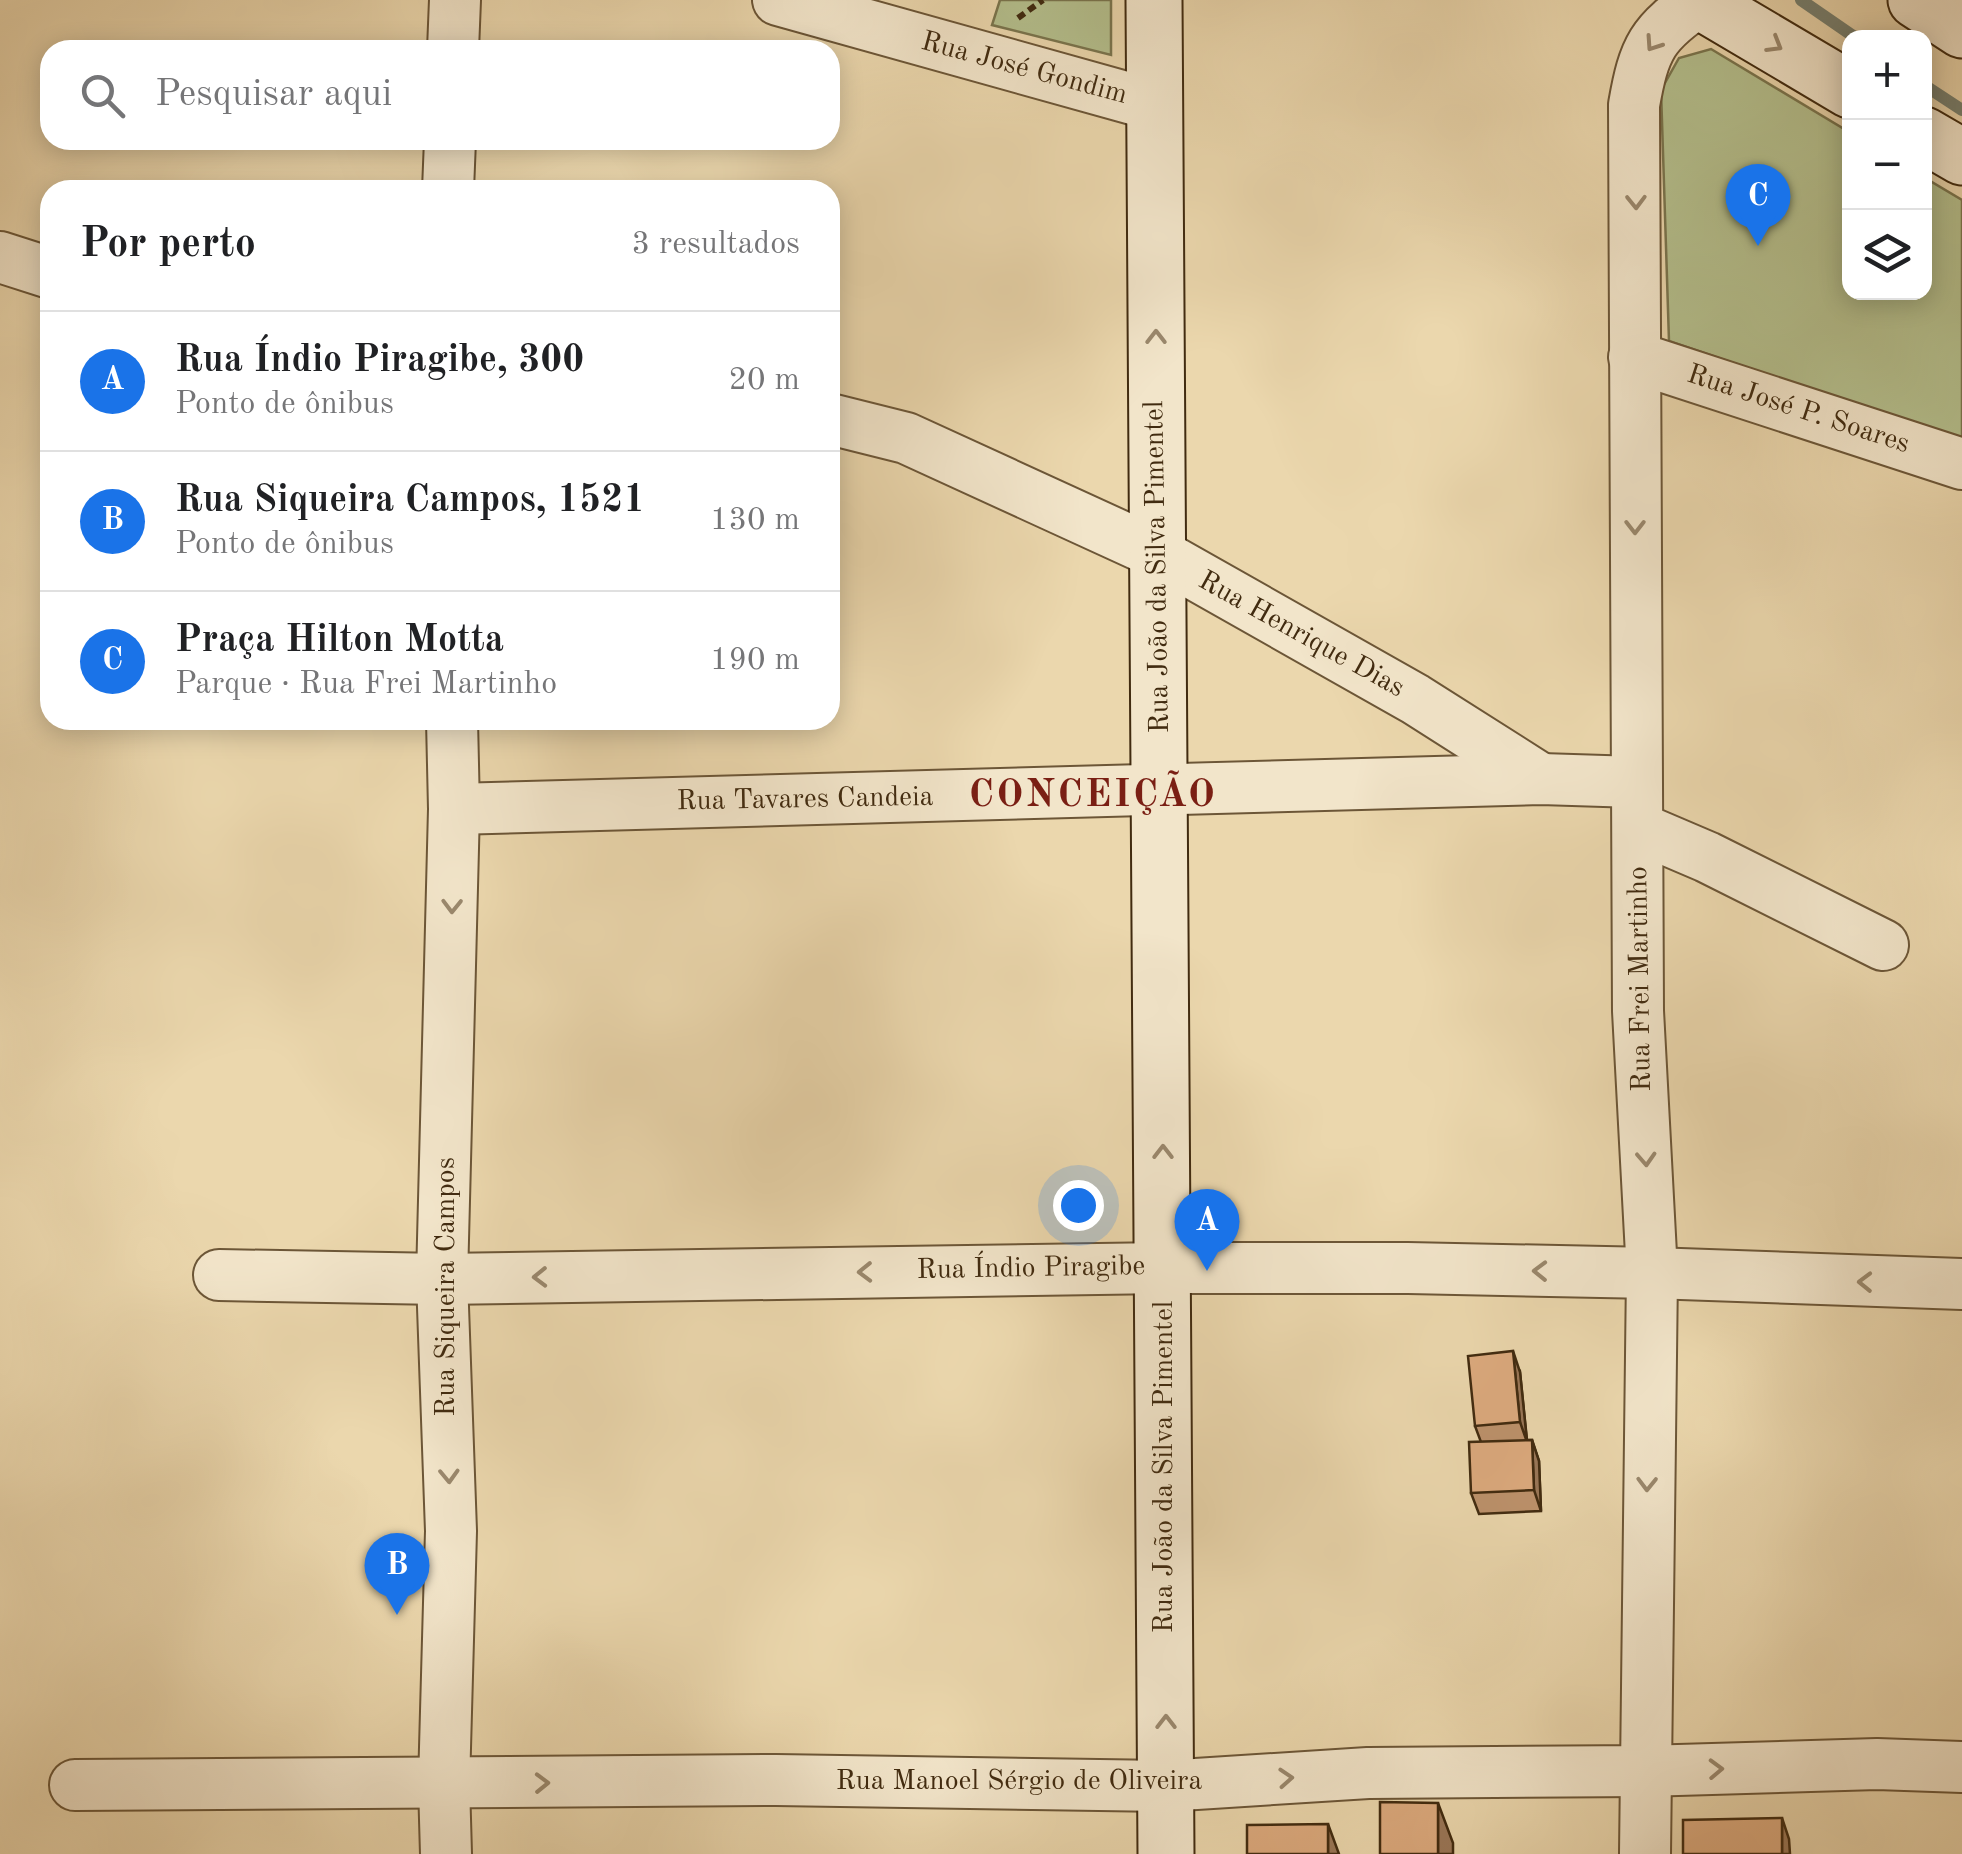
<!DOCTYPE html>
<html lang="pt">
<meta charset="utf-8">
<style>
body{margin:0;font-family:"Old Standard TT",serif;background:#f6f6f6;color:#202124}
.controls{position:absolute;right:30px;top:30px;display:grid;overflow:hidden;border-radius:20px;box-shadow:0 5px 25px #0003}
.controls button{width:90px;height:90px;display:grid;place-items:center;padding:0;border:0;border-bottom:2px solid #e0e0e0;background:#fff;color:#202124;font:50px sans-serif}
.you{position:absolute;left:1078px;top:1205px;width:35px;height:35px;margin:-25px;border:8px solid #fff;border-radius:50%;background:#1a73e8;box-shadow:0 0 0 15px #1a73e833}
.badge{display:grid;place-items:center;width:65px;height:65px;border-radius:50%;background:#1a73e8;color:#fff;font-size:32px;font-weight:700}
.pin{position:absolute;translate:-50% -82px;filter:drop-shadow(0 2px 5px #0008)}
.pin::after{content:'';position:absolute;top:52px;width:35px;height:30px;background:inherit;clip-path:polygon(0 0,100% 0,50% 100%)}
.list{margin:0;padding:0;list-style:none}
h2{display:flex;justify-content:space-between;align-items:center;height:130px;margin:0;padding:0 40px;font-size:42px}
h2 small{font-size:32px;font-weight:400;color:#757577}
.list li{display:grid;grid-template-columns:65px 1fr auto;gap:30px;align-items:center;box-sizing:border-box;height:140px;padding:0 40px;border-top:2px solid #e0e0e0}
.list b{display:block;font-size:38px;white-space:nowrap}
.list p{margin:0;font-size:32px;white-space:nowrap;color:#757577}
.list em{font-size:32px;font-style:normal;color:#757577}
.icon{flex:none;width:55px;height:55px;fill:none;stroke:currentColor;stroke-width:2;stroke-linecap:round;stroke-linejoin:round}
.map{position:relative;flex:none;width:1962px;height:1854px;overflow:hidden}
.search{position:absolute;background:#fff;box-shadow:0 5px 25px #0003;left:40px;top:40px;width:800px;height:110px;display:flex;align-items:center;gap:25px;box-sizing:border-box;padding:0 35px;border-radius:30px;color:#757577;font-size:38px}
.panel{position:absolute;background:#fff;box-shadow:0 5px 25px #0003;left:40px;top:180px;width:800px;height:550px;border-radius:30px}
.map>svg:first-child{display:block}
.green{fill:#b4bf8d;stroke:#7a754e;stroke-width:2.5}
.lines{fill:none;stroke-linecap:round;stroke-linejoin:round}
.stream{stroke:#768071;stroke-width:12}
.street-casing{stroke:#6c5637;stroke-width:54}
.secondary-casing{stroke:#412b10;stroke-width:59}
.path{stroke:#412b10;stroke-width:6;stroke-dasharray:8 5;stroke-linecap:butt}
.street{stroke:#f2e5ca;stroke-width:50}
.secondary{stroke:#f2e5ca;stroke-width:55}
.wall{fill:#bd926c;stroke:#412b10;stroke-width:2.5}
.shaded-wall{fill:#9a7758;stroke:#412b10;stroke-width:2.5}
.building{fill:#dcaa7e;stroke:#412b10;stroke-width:2.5}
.oneway{stroke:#9a886d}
.labels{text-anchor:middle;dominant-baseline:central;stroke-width:8;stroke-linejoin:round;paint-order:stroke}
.street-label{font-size:28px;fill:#412b10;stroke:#f2e5ca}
.district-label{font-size:38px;font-weight:bold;letter-spacing:2.5px;fill:#7a1f14;stroke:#f2e5ca}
</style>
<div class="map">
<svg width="1962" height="1854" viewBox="0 0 1962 1854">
<rect width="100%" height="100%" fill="#ebd7ad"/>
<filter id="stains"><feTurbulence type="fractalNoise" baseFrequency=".002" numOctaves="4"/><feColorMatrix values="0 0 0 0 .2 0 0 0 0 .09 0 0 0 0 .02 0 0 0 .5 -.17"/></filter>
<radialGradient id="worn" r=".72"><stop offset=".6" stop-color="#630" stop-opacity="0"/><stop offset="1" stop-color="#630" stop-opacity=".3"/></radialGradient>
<g class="green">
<path d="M1000,0H1111V55L992,25Z"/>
<path d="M1711,49L1849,132L1850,292H1924L1925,178L1962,200V441L1669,341L1661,90L1679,58Z"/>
</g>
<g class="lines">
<g class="stream">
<path d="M1801,0L1856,38"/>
<path d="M1924,85L1962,110"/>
</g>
<defs>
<g id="street">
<path d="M778,0L1154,105"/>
<path d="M453,50L455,0"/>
<path d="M448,190L450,140"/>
<path d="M0,257L50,273"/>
<path d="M1634,357L1962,464"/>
<path d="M830,419L906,438L1157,553L1415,699L1541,779"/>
<path d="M454,809L1541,779L1636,782"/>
<path d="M1639,828L1707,857L1883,945"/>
<path d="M219,1275L442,1279L1164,1268H1408L1652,1273L1962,1284"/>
<path d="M75,1785L776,1780L1165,1786L1368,1773L1644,1771L1877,1764L1962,1767"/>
<path d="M446,1854L444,1784L451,1531L442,1279L454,809L452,720"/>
<path d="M1645,1854L1652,1273L1638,1011L1634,105C1644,48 1652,32 1701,0"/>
</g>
<g id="secondary">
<path d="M1154,0L1166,1854"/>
<path d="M1698,0L1850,90"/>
<path d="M1916,0L1962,30"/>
<path d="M1924,135L1962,157"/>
</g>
</defs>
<use href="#street" class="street-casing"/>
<use href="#secondary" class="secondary-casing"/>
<path class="path" d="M1018,18L1043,0"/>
<use href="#street" class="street"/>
<use href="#secondary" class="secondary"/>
</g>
<path class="wall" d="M1520,1372L1527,1440H1532L1539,1461L1541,1511L1479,1514L1471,1493L1481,1442L1475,1426Z"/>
<g class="shaded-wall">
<path d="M1513,1351L1520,1372L1527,1442L1520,1422Z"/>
<path d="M1532,1440L1539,1461L1541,1511L1534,1490Z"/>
<path d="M1438,1803L1453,1843V1854H1438Z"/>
<path d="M1782,1818L1789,1839L1790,1854H1782Z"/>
<path d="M1328,1824L1339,1854H1328Z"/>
</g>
<g class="building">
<path d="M1513,1351L1520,1422L1475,1426L1468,1356Z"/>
<path d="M1532,1440L1534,1490L1471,1493L1469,1442Z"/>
<path d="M1380,1802L1438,1803V1854H1380Z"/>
<path d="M1782,1818V1854H1683V1820Z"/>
<path d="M1328,1824V1854H1247V1825Z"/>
</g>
<defs><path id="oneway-chevron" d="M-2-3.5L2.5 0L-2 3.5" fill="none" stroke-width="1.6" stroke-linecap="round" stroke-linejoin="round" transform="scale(2.5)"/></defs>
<g class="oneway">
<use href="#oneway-chevron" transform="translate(1653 44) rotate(124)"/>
<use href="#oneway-chevron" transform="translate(1775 45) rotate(31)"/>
<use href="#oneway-chevron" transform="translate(1636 202) rotate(89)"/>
<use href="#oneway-chevron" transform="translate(1156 337) rotate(-90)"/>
<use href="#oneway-chevron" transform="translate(1635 527) rotate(90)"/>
<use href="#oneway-chevron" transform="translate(452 906) rotate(91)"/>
<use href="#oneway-chevron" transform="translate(1163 1152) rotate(-90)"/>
<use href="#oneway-chevron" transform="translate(1646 1159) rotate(87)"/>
<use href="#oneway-chevron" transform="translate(1540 1271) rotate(-179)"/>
<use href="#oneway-chevron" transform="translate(865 1272) rotate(179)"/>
<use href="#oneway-chevron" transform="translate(540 1277) rotate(179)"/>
<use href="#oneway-chevron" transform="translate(1865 1282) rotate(-179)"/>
<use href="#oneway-chevron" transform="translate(449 1476) rotate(88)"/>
<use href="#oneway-chevron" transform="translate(1647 1484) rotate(91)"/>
<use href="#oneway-chevron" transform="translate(1166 1722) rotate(-90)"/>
<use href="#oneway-chevron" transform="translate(1716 1769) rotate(-2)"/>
<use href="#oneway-chevron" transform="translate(1286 1778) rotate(-4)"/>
<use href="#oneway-chevron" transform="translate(542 1783) rotate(-1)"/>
</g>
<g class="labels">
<g class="street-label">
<text transform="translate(1024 69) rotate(15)">Rua José Gondim</text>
<text transform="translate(1798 410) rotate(18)">Rua José P. Soares</text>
<text transform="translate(1158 567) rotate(-91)">Rua João da Silva Pimentel</text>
<text transform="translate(1301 635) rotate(29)">Rua Henrique Dias</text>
<text transform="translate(805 800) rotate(-1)">Rua Tavares Candeia</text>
<text transform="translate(1641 979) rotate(-91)">Rua Frei Martinho</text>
<text transform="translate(1031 1269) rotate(-1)">Rua Índio Piragibe</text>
<text transform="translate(447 1287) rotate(-90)">Rua Siqueira Campos</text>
<text transform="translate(1165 1467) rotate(-90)">Rua João da Silva Pimentel</text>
<text x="1019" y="1782">Rua Manoel Sérgio de Oliveira</text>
</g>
<g class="district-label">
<text x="1093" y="796">CONCEIÇÃO</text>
</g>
</g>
<rect width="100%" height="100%" filter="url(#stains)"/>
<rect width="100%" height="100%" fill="url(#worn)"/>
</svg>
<div class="controls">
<button>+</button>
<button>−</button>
<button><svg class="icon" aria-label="layers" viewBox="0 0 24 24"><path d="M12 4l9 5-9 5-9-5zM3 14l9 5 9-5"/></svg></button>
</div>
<div class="you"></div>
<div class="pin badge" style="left:1207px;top:1271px">A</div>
<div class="pin badge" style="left:397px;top:1615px">B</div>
<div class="pin badge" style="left:1758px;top:246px">C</div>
<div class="search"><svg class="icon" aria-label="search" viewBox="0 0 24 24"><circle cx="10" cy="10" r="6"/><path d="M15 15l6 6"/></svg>Pesquisar aqui</div>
<section class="panel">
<h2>Por perto<small>3 resultados</small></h2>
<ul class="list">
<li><span class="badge">A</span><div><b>Rua Índio Piragibe, 300</b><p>Ponto de ônibus</p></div><em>20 m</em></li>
<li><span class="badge">B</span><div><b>Rua Siqueira Campos, 1521</b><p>Ponto de ônibus</p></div><em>130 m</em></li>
<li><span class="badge">C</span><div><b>Praça Hilton Motta</b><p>Parque · Rua Frei Martinho</p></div><em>190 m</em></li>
</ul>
</section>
</div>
